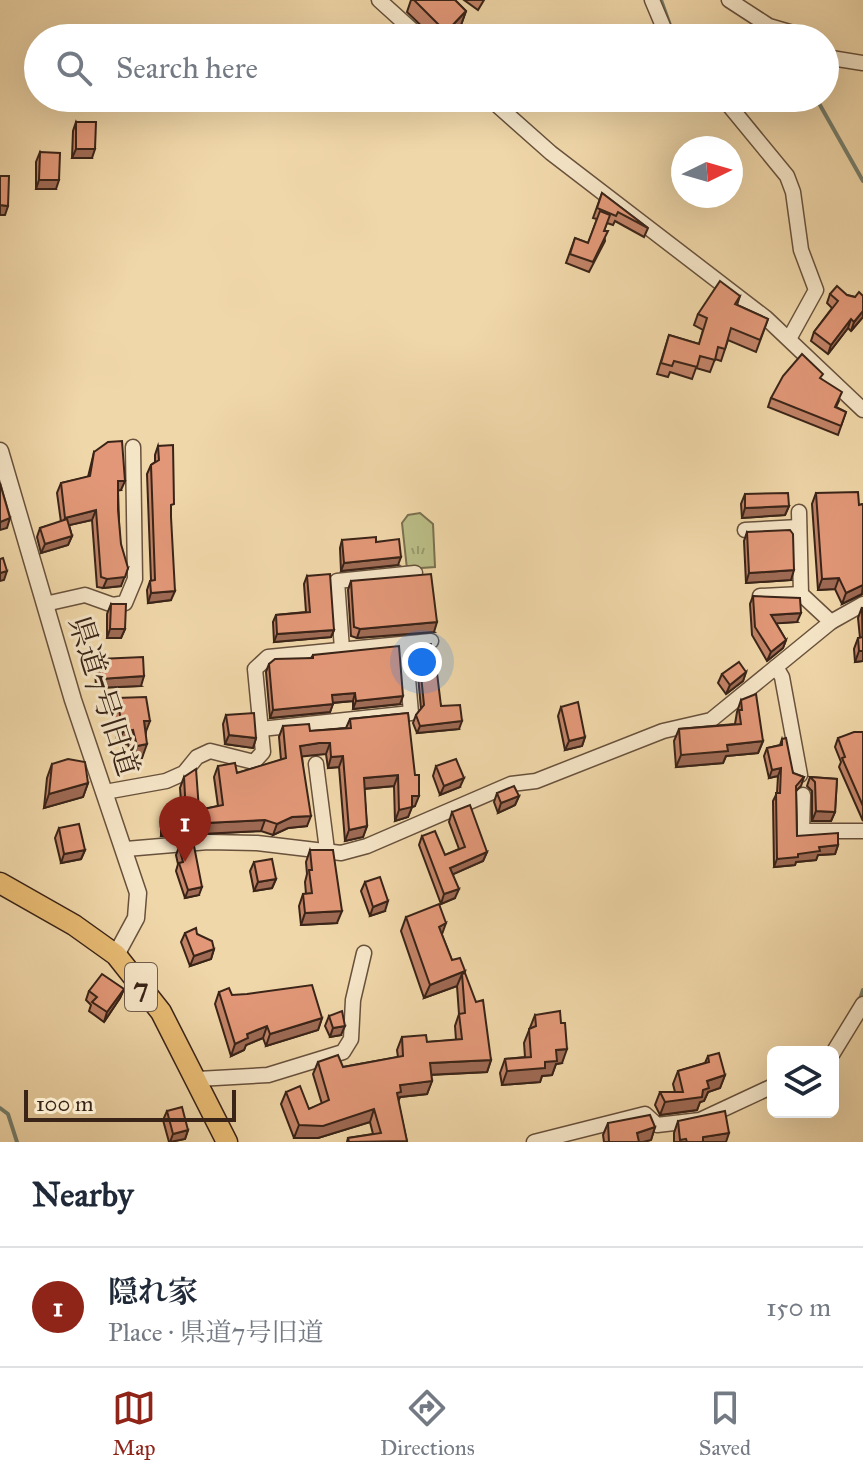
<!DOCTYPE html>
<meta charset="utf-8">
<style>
body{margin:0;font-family:"IM FELL Great Primer","Noto Serif JP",serif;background:#f2f2f3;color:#1f2937}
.controls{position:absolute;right:24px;bottom:24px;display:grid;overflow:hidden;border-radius:12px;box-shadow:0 8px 32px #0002}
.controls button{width:72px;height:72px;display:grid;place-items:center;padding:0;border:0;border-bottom:2px solid #e0e1e3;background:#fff;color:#1f2937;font:40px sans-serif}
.compass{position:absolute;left:671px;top:136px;width:72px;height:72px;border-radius:50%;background:#fff;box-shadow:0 8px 32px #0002;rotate:85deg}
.scale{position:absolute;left:24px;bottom:20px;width:212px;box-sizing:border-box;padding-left:8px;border:4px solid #3a2418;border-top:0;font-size:22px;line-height:28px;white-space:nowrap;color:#3a2418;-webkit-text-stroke:6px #f5e5c7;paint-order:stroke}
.you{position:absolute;left:422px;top:662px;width:28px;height:28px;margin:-20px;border:6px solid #fff;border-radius:50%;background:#1a73e8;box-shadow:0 0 0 12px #1a73e833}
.badge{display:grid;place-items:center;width:52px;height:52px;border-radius:50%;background:#8f2418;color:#fff;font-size:26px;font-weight:700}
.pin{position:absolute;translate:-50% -66px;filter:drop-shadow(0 2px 4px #0008)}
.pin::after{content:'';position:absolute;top:42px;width:28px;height:24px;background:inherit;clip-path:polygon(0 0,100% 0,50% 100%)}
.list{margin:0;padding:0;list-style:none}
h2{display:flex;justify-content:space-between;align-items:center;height:104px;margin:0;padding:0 32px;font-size:34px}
h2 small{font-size:26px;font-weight:400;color:#747a83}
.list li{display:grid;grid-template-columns:52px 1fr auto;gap:24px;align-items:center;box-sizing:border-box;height:120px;padding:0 32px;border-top:2px solid #e0e1e3}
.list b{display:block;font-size:30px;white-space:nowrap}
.list p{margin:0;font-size:26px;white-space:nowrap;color:#747a83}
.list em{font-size:26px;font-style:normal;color:#747a83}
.icon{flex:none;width:44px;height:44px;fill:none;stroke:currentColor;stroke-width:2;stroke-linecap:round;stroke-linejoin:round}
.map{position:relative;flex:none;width:863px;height:1142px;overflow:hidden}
.search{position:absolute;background:#fff;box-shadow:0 8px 32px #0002;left:24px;right:24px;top:24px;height:88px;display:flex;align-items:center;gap:20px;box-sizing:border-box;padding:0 28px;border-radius:44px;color:#747a83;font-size:30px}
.sheet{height:224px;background:#fff}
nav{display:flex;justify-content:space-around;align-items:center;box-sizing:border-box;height:112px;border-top:2px solid #e0e1e3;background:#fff;font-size:22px;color:#747a83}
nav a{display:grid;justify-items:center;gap:4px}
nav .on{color:#8f2418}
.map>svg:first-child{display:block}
.grass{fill:url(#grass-tufts);stroke:#7a7150;stroke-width:2}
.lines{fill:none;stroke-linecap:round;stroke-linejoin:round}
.stream{stroke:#747e6d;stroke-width:4}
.minor-casing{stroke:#68513c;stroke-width:17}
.tertiary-casing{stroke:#68513c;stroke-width:19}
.primary-casing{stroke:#3a2418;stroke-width:23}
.minor{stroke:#f5e5c7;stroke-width:14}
.tertiary{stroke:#f5e5c7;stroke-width:16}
.primary{stroke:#e8bc74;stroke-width:20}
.wall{fill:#c28367;stroke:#3a2418;stroke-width:2}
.shaded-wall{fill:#9e6a54;stroke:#3a2418;stroke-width:2}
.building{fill:#e29878;stroke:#3a2418;stroke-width:2}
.labels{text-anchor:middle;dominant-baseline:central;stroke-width:6;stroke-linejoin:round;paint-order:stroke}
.shield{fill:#f5e5c7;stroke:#725e4c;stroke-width:2}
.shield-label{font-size:28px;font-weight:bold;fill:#3a2418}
.street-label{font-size:30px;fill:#3a2418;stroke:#f5e5c7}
</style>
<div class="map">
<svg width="863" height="1142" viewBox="0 0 863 1142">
<defs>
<pattern id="grass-tufts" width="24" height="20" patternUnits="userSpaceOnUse" patternTransform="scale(2)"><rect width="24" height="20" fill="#bbbe87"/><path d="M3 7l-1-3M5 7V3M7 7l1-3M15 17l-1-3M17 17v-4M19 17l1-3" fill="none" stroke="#999a6d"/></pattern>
</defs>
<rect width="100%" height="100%" fill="#f0d7a9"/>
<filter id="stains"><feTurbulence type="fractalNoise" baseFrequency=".0025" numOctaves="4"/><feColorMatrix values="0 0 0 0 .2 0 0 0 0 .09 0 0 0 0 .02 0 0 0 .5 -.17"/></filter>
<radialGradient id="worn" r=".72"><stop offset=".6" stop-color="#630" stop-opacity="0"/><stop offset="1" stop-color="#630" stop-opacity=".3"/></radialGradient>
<path class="grass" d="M420,513L433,524L435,567L407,569L402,523L408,515Z"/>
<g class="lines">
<g class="stream">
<path d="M661,0L671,28"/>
<path d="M816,98L863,181"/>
<path d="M859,1002L863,990"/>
<path d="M0,1108L8,1114L17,1142"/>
</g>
<defs>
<g id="minor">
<path d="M379,0L421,38"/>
<path d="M652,0L668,38"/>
<path d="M729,0L769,26L810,38"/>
<path d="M825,57L863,63"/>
<path d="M489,98L551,153L766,318L863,410"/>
<path d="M723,98L787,176L793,192L801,250L816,290L789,339"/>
<path d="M799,512L801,594L831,622"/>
<path d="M745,530L799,527"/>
<path d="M760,596L801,594"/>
<path d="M45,604L85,595L113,605L125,603L135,579L133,447"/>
<path d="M342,649L337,581L415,573"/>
<path d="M776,667L782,677L800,775"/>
<path d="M261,729L411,713L405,644"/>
<path d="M316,764L327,850"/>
<path d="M105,792L166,781L184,773L197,757L210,751L254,762L263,752L255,669L268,657L431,641"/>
<path d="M803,795L802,831H863"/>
<path d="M126,849L208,842L257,843L341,853L367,846L511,784L536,781L663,731L711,720L831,622L863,604"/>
<path d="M833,1053L863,1004"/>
<path d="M198,1079L268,1075L343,1052L351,1039L353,1000L364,953"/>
<path d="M534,1142L645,1114L657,1125L700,1120L773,1086"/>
</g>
<path id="tertiary" d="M0,451L73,700L138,893L136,918L116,955"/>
<path id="primary" d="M0,883L74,925L116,955L161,1012L227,1142"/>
</defs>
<use href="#minor" class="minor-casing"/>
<use href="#tertiary" class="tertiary-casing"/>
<use href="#primary" class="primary-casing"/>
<use href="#minor" class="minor"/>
<use href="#tertiary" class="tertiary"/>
<use href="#primary" class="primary"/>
</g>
<g class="wall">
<path d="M411,0H455L466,11L461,25L448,38H434L407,12Z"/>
<path d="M464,0H484L478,10Z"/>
<path d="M76,122L92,158H72L73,131Z"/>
<path d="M40,152L56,189H36V162Z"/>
<path d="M602,193L648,228L644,237L615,221L613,225L607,223L604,231L605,241L589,272L566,263L575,238L588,243L597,219L593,218Z"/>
<path d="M830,294L847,295L855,297L863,296V317L851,331L848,328L828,354L811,341L814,332L832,308L827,303Z"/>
<path d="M740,296L737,305L768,319L756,352L728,340L721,361L715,359L710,372L696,368L692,379L670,372L668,377L657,374L669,335L699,344L703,330L694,325L698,314Z"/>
<path d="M821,379L839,401L836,407L846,412L838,435L768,407L771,398Z"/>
<path d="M158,446L171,513V600L148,603L147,590L150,581L151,580L147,474L151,465L155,462V455Z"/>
<path d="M94,452L121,490H118L121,586L103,588L97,587L92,520L69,525L72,536L68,545L41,553L37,537L40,528L61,522L57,493L61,483L88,477Z"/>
<path d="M816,493L859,505L863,504V594L842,604L835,589L818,590L812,504Z"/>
<path d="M745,494L789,506L785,515L742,518L741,504Z"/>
<path d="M747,532L791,580L746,583L744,541Z"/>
<path d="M342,540L398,565L341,571L340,548Z"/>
<path d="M307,576L334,630L331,637L274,642L273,622L276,615L306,612L304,584Z"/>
<path d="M351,581L434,632L357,638L351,636L348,590Z"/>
<path d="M753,596L797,622L776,623L786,640L783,648L767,661L752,635L750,604Z"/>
<path d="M111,604L125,629L121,638H107V614Z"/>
<path d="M862,607L863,661L855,662L854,649L858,638H860L858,618Z"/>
<path d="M418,645L432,673L441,706L459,729L417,733L413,723L416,715L421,709L416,653Z"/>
<path d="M313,655L400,704L353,709V701L333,703L330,712L270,718L266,672L269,664L311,658Z"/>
<path d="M99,659L141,686L96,688L95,668Z"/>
<path d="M746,672L743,681L726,694L718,683L722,674Z"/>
<path d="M117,698L146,732L142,758L132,760L128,744L118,745L112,712Z"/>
<path d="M741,700L763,741L758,753L726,756L723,763L676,767L674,741L679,729L735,724L737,712Z"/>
<path d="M561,707L585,737L582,746L565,750L558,716Z"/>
<path d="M408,713L415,806L412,807L408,817L395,821L394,786L364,789L367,826L363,837L345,841L339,767L328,768L326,754H316L302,756L307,826L288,828L273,835L261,831L161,836V827L165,817L182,815L180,788L184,777L199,810L218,806L214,777L218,766L237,773L281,760L279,737L283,726L310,731L346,728L350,719Z"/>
<path d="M226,715L256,738L253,748L225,744L223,724Z"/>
<path d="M863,732V821L839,767L841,762L835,747L838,738Z"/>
<path d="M782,739L793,773L804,777L801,786L796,791L797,836L838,845L835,854L818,855L816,860L796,862L795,865L774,867L773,801L777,793L778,776L769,778L764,756L767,748L780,745Z"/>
<path d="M52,764L88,783L83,797L44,808L47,778Z"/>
<path d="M436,766L460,787L440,795L433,776Z"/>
<path d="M810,777L837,779L835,812L831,821H812V791L807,786Z"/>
<path d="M497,793L519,796L515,805L498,813L494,802Z"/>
<path d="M452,812L487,852L483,861L453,874L455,898L441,904L419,845L422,836L445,855L459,849L449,822Z"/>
<path d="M59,828L85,850L81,859L61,863L55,838Z"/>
<path d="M179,847L199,895L185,898L176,871L178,864L176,855Z"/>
<path d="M310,850L337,923L301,925L299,906L303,894H306L305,882L307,874L306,862Z"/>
<path d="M254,862L276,879L272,888L254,891L250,871Z"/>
<path d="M365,882L385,911L370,916L361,891Z"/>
<path d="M406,917L442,935L452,960L465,971L464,974L491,1060L487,1072L431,1075L432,1081L427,1094L400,1097L398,1101L407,1142H347L348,1138L373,1134L370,1122L318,1138H294L281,1104L286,1092L309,1109L322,1104L313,1074L318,1062L343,1067L398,1057L397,1050L402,1037L427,1042L456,1040L455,1026L459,1014L457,986L424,998L401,931Z"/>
<path d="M185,933L197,934L214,949L211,959L190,966L181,942Z"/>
<path d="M124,989L120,998L104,1022L89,1011L91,1005L86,1000L89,991Z"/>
<path d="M219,992L232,995L322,1018L318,1030L266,1046L263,1038L246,1045L244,1050L231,1056L215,1004Z"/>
<path d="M535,1015L562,1063L556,1064L552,1075L542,1076L540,1082L502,1085L500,1073L505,1059L525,1057L524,1043Z"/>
<path d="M329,1016L341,1035L330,1037L325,1026Z"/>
<path d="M708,1056L725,1075L720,1088L708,1092L704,1101L700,1102L697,1110L660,1115L655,1105L660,1092H675L673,1084L678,1071L705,1063Z"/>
<path d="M167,1111L188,1130L185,1139L169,1142L163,1120Z"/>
<path d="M678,1121L726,1142H674V1133Z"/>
<path d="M608,1123L655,1127L651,1140L643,1142H604L603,1135Z"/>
</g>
<g class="shaded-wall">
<path d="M466,11L461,25L448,38H444L446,32Z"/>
<path d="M76,149H95L92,158H72Z"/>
<path d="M39,180H59L56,189H36Z"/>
<path d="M0,205L8,206L5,215H0Z"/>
<path d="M863,311V317L851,331L854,322Z"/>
<path d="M851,319L848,328L828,354L831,345Z"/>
<path d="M118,481H125L121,490L115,491Z"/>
<path d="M789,506L785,515L742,518L745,508Z"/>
<path d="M96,510L92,520L61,527L65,518Z"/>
<path d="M10,518L7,528L0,530V522Z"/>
<path d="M72,536L68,545L41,553L45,544Z"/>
<path d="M401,557L398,565L341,571L344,563Z"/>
<path d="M128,568L121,586L103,588L107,579Z"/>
<path d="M794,570L791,580L746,583L749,573Z"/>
<path d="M7,571L4,580L0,581V573Z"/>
<path d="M839,578L835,589L818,590L822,579Z"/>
<path d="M863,585L862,594L842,604L846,593Z"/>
<path d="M175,591L171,600L148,603L151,593Z"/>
<path d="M801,613L797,622L768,624L771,615Z"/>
<path d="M437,622L434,632L357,638L360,629Z"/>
<path d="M110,629H125L121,638H107Z"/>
<path d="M334,630L331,637L274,642L277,634Z"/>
<path d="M786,640L783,648L767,661L771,652Z"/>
<path d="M859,651H863V661L855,662Z"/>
<path d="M746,672L743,681L726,694L730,685Z"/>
<path d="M144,676L141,686L96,688L100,679Z"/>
<path d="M355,693L353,701L329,703L332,695Z"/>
<path d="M403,696L400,704L353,709L356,701Z"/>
<path d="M333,704L330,712L270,718L273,710Z"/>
<path d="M144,721H150L145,734Z"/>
<path d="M462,721L459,729L417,733L420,726Z"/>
<path d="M133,730L128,744L118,745L123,732Z"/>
<path d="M229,735L256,738L253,748L225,744Z"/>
<path d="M585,737L582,746L565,750L569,741Z"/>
<path d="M763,741L758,753L726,756L723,763L676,767L681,755L727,745Z"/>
<path d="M319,743H330L326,754L296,757L300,746Z"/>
<path d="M147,744L142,758L132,760L137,746Z"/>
<path d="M343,756L339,767L328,768L331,757Z"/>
<path d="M781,768L778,776L769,778L772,770Z"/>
<path d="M398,775L394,786L360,789L364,778Z"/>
<path d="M464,778L460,787L440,795L444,786Z"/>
<path d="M88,783L83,797L44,808L49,794Z"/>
<path d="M412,796H419L415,806L412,807L408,817L395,821L399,810Z"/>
<path d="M519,796L515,805L498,813L501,803Z"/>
<path d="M816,811L835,812L831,821H812Z"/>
<path d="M311,816L307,826L288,828L273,835L277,824L292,817Z"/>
<path d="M265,820L261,831L161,836L165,825Z"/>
<path d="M367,826L363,837L345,841L349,830Z"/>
<path d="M838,845L835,854L818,855L816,860L796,862L795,865L774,867L777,859L819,847Z"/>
<path d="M85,850L81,859L61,863L64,854Z"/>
<path d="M487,852L483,861L447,877L450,868Z"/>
<path d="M276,879L272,888L254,891L258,882Z"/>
<path d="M202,887L199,895L185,898L188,890Z"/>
<path d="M459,889L455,898L441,904L444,894Z"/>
<path d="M388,901L385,911L370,916L373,907Z"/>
<path d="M342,911L337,923L301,925L305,913Z"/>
<path d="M446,923L441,937L439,927Z"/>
<path d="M214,949L211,959L190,966L194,956Z"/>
<path d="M465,971L462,978V974L457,986L424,998L430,985Z"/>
<path d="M124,989L120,998L104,1022L107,1012Z"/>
<path d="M322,1018L318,1030L266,1046L270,1034Z"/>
<path d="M267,1026L263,1038L246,1045L244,1050L231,1056L235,1044L247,1034Z"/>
<path d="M345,1026L341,1035L330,1037L333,1028Z"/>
<path d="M567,1049L562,1063L556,1064L552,1075L542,1076L540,1082L502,1085L507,1071L545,1062L556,1050Z"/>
<path d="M491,1060L487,1072L425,1075L430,1063Z"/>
<path d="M725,1075L720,1088L708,1092L704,1101L700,1102L697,1110L660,1115L665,1102L707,1081Z"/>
<path d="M432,1081L427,1094L400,1097L397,1105L392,1106L400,1085Z"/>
<path d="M374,1109L370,1122L318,1138H294L299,1125Z"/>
<path d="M655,1127L651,1140L643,1142H633L637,1133Z"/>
<path d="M188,1130L185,1139L170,1142L173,1134Z"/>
<path d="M729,1133L726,1142H701L703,1137Z"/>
</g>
<g class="building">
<path d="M414,0H455L466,11L446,32Z"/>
<path d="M76,122H96L95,149H76Z"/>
<path d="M40,152L60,153L59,180H39Z"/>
<path d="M0,176H9L8,206L0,205Z"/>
<path d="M602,193L648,228L618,212L616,216L597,208Z"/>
<path d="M600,211L610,215L604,231H608L593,262L570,254L575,238L588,243Z"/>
<path d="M720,281L740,296L735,304L768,319L760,340L731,328L725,349L718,347L715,360L700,356L697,367L674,361L672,366L661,363L669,335L699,344L707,318L698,314Z"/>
<path d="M837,286L847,295L855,297L859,292L863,296V311L854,322L851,319L831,345L814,332L838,301L830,294Z"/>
<path d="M802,354L823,374L820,378L842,392L835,407L846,412L841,426L771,398L783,376Z"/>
<path d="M122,441L125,481H118V510L121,544L128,568L125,577L107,579L101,577L96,510L65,518L61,483L90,476L94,452L108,442Z"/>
<path d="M173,445L174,504L171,505V517L175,591L151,593L150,581L155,580L151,465L159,460L158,446Z"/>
<path d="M0,483L10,518L0,522Z"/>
<path d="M858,492L859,505L863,504V585L846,593L839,578L822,579L816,493Z"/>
<path d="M788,493L789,506L745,508V494Z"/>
<path d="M67,519L72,536L45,544L40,528Z"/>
<path d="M790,530L793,534L794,570L749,573L747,532Z"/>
<path d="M376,537V542L399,539L401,557L344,563L342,540Z"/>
<path d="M3,558L7,571L0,573V559Z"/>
<path d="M330,574L334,630L277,634L276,615L310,612L307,576Z"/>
<path d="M431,574L437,622L360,629L354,627L351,581Z"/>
<path d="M753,596L800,598L801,613L771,615L786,640L771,652L755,627Z"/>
<path d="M111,604H126L125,629H110Z"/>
<path d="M863,637V651H859L858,638Z"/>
<path d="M431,644L432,673H437L441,706L460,705L462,721L420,726L416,715L424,705L418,645Z"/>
<path d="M399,646L403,696L356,701L355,693L332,695L333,704L273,710L269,664L275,659L313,658V655Z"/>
<path d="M143,657L144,676L100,679L99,659Z"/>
<path d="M739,662L746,672L730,685L722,674Z"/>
<path d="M756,694L763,741L727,745L728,751L681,755L679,729L741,724L739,710H742L741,700Z"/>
<path d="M146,697L150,721H144L147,744L137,746L133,730L123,732L117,698Z"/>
<path d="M578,702L585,737L569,741L561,707Z"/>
<path d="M254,713L256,738L229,735L226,715Z"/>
<path d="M408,713L415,775H419V796H412V807L399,810L398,775L364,778L367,826L349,830L343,756L331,757L330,743H319L300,746L311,816L292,817L277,824L265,820L165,825V817L186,814L184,777L196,769L199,810L223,805L218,766L235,763L237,773L286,758L283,726L309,724L310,731L351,728L350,719Z"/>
<path d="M854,732H863V806L842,758L845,757L838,738Z"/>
<path d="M786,738L793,773L804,777L796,786L797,836L838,833V845L819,847L820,851L798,854V857L777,859L776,793H780L781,768L772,770L767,748L782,745V739Z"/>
<path d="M68,759L85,762L88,783L49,794L52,764Z"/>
<path d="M456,759L464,778L444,786L436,766Z"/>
<path d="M810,777L837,779L835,812L816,811L815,782Z"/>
<path d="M514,786L519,796L501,803L497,793Z"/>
<path d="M470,805L487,852L450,868L459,889L444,894L422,836L435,831L445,855L465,847L452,812Z"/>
<path d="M79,824L85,850L64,854L59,828Z"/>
<path d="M194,846L202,887L188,890L179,863L183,862L179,847Z"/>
<path d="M310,850H333L342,911L305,913L303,894L312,893L309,870H312Z"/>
<path d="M272,859L276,879L258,882L254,862Z"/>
<path d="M380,877L388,901L373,907L365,882Z"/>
<path d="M439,904L446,923L439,927L452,960L460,958L465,971L430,985L406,917Z"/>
<path d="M196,928L197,934L212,941L214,949L194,956L185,933Z"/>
<path d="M465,973L476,1002L483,1000L491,1060L430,1063L432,1081L400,1085L401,1092L397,1093L407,1141L349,1142L348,1138L381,1133L374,1109L323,1126L299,1125L286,1092L300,1086L309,1109L329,1100L318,1062L338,1055L343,1067L403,1056L402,1037L426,1035L427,1042L462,1039L459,1014L465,1013L462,974Z"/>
<path d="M102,974L124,989L107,1012L92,1002L97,997L89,991Z"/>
<path d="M312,985L322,1018L270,1034L267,1026L247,1034L248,1038L235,1044L219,992L229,988L232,995L247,994Z"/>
<path d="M342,1011L345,1026L333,1028L329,1016Z"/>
<path d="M560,1011L561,1023H565L567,1049L556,1050L557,1061L545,1062V1068L507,1071L505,1059L531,1057L529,1029L536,1026L535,1015Z"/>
<path d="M719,1053L725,1075L707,1081L709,1088L703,1090L702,1097L665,1102L660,1092H683L678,1071L709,1062L708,1056Z"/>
<path d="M182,1107L188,1130L173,1134L167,1111Z"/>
<path d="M725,1111L729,1133L703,1137V1142H687L686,1139L680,1140L678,1121Z"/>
<path d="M650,1115L655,1127L637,1133L639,1142H609L608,1123Z"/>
</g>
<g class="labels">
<rect class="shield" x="125" y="963" width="32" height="48" rx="6"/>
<g class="shield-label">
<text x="141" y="987">7</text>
</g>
<g class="street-label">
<text transform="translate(104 696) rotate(72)">県道7号旧道</text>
</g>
</g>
<rect width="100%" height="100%" filter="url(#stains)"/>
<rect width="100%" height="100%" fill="url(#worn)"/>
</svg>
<div class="controls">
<button><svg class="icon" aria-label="layers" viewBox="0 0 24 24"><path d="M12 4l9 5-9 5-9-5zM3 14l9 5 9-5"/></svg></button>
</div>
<svg class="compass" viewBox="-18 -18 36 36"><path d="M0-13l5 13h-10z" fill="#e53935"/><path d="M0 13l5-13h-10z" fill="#747a83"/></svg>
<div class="scale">100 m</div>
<div class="you"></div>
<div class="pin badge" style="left:185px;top:862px">1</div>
<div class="search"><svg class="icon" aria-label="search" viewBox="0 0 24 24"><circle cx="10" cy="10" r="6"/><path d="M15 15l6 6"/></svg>Search here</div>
</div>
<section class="sheet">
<h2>Nearby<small></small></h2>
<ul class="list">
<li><span class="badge">1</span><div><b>隠れ家</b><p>Place · 県道7号旧道</p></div><em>150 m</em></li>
</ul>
</section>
<nav>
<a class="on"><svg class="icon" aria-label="map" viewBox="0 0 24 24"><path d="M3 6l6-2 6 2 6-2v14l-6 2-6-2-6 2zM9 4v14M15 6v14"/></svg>Map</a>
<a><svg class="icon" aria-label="directions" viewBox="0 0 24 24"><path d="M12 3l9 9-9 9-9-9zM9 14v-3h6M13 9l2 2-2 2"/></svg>Directions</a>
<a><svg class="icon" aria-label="saved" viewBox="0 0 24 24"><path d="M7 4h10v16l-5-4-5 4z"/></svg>Saved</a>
</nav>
